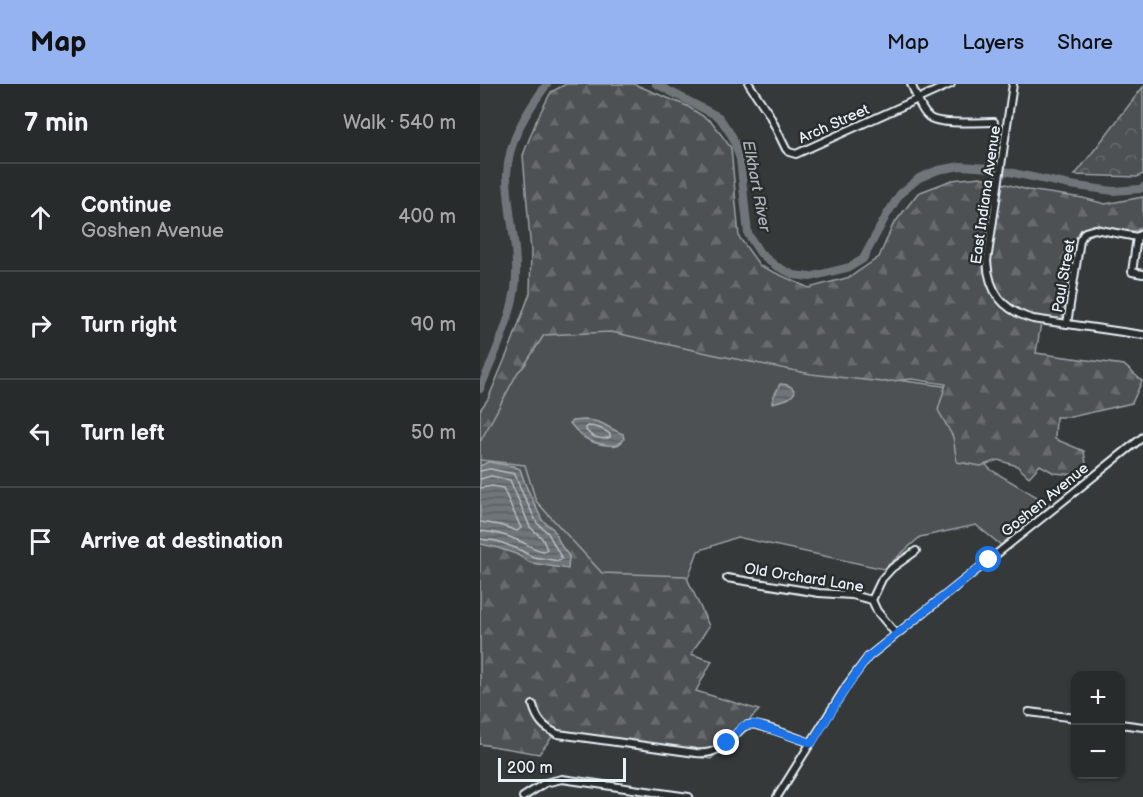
<!DOCTYPE html>
<meta charset="utf-8">
<style>
body{margin:0;font-family:"Balsamiq Sans",sans-serif;background:#303334;color:#f1f3f6}
.controls{position:absolute;right:18px;bottom:18px;display:grid;overflow:hidden;border-radius:12px;box-shadow:0 2px 4px #0004}
.controls button{width:54px;height:54px;display:grid;place-items:center;padding:0;border:0;border-bottom:2px solid #444748;background:#282b2c;color:#f1f3f6;font:30px sans-serif}
.scale{position:absolute;left:18px;bottom:15px;width:128px;box-sizing:border-box;padding-left:6px;border:3px solid #e8f1f8;border-top:0;font-size:16px;line-height:21px;white-space:nowrap;color:#e8f1f8;-webkit-text-stroke:4px #2a2d2e;paint-order:stroke}
.stop{position:absolute;width:18px;height:18px;margin:-14px;border:4px solid #1a73e8;border-radius:50%;background:#fff}
.stop.end{background:#1a73e8;border-color:#fff;box-shadow:0 2px 6px #0008}
.list{margin:0;padding:0;list-style:none}
h2{display:flex;justify-content:space-between;align-items:center;height:78px;margin:0;padding:0 24px;font-size:26px}
h2 small{font-size:20px;font-weight:400;color:#a5a7a9}
.list li{display:grid;grid-template-columns:39px 1fr auto;gap:18px;align-items:center;box-sizing:border-box;height:108px;padding:0 24px;border-top:2px solid #444748}
.list b{display:block;font-size:22px;white-space:nowrap}
.list p{margin:0;font-size:20px;white-space:nowrap;color:#a5a7a9}
.list em{font-size:20px;font-style:normal;color:#a5a7a9}
.icon{flex:none;width:33px;height:33px;fill:none;stroke:currentColor;stroke-width:2;stroke-linecap:round;stroke-linejoin:round}
.map{position:relative;flex:none;width:663px;height:713px;overflow:hidden}
header{display:flex;align-items:center;gap:36px;box-sizing:border-box;height:84px;padding:0 30px;background:#95b2f1;color:#111}
header strong{font-size:28px}
nav{display:flex;gap:33px;margin-inline-start:auto;font-size:21px}
main{display:flex}
aside{flex:1;background:#282b2c}
.map>svg:first-child{display:block}
.grass{fill:#4d5152;stroke:#9aa1a5;stroke-width:1.5}
.forest{fill:url(#forest-firs);stroke:#9aa1a5;stroke-width:1.5}
.park{fill:url(#park-crowns);stroke:#9aa1a5;stroke-width:1.5}
.water{fill:url(#water-rules);stroke:#a0a7ac;stroke-width:1.5}
.lines{fill:none;stroke-linecap:round;stroke-linejoin:round}
.shore{stroke:#b8bfc5;stroke-width:1.5}
.river{stroke:#707579;stroke-width:8}
.minor-casing{stroke:#e8f1f8;stroke-width:10}
.minor{stroke:#2a2d2e;stroke-width:6}
.route{stroke:#1a73e8;stroke-width:8}
.labels{text-anchor:middle;dominant-baseline:central;stroke-width:5;stroke-linejoin:round;paint-order:stroke}
.street-label{font-size:15px;fill:#e8f1f8;stroke:#2a2d2e}
.water-label{font-size:16px;font-style:italic;fill:#acb3b8;stroke:#2a2d2e}
</style>
<header>
<strong>Map</strong>
<nav><a>Map</a><a>Layers</a><a>Share</a></nav>
</header>
<main>
<aside>
<h2>7 min<small>Walk · 540 m</small></h2>
<ul class="list">
<li><svg class="icon" aria-label="ahead" viewBox="0 0 24 24"><path d="M12 20V5M6 11l6-6 6 6"/></svg><div><b>Continue</b><p>Goshen Avenue</p></div><em>400 m</em></li>
<li><svg class="icon" aria-label="right" viewBox="0 0 24 24"><path d="M7 20v-9h11M14 6l5 5-5 5"/></svg><div><b>Turn right</b></div><em>90 m</em></li>
<li><svg class="icon" aria-label="left" viewBox="0 0 24 24"><path d="M17 20v-9H6M10 6l-5 5 5 5"/></svg><div><b>Turn left</b></div><em>50 m</em></li>
<li><svg class="icon" aria-label="arrive" viewBox="0 0 24 24"><path d="M6 21V4h12l-3 4 3 4H6"/></svg><div><b>Arrive at destination</b></div></li>
</ul>
</aside>
<div class="map">
<svg width="663" height="713" viewBox="0 0 663 713">
<defs>
<pattern id="forest-firs" width="22" height="20" patternUnits="userSpaceOnUse" patternTransform="scale(1.5)"><rect width="22" height="20" fill="#4d5152"/><path d="M5 1l3.5 6h-7zM16 11l3.5 6h-7z" fill="#676a6c"/></pattern>
<pattern id="park-crowns" width="20" height="18" patternUnits="userSpaceOnUse" patternTransform="scale(1.5)"><rect width="20" height="18" fill="#4d5152"/><path d="M2 6a3 3 0 1 1 6 0M12 15a3 3 0 1 1 6 0" fill="none" stroke="#676a6c"/></pattern>
<pattern id="water-rules" width="6" height="5" patternUnits="userSpaceOnUse" patternTransform="scale(1.5)"><rect width="6" height="5" fill="#707579"/><path d="M0 2.5h6" fill="none" stroke="#5b5e62"/></pattern>
</defs>
<rect width="100%" height="100%" fill="#35393a"/>
<filter id="ink" filterUnits="userSpaceOnUse"><feTurbulence type="fractalNoise" baseFrequency=".0167" numOctaves="2"/><feDisplacementMap in="SourceGraphic" scale="12" xChannelSelector="R" yChannelSelector="G"/><feConvolveMatrix kernelMatrix="1 2 1 2 8 2 1 2 1" color-interpolation-filters="sRGB"/></filter>
<g filter="url(#ink)">
<path class="grass" d="M136,243L347,287L471,303L480,355L511,386L571,421L521,461L496,441L440,453L404,485L257,453L218,467L205,502L108,506L0,414V338L64,250Z"/>
<g class="forest">
<path d="M86,0H154L207,22L232,38L251,64L259,153L280,182L329,204L370,193L399,173L413,141L438,109L472,96L500,93L548,106L603,114L625,120L663,113V142L655,147L611,143L601,146L596,156L582,235L562,233L556,269L644,281L662,297L652,319L591,333H576L575,355L604,367L608,392L574,389L560,381L549,393L537,382L518,376L501,382L477,378L473,353L458,326L466,300L432,295L402,298L331,290L236,271L131,248L64,251L44,282L38,288L0,358V326L8,315L32,258L50,209L51,168L43,71L57,35L71,8Z"/>
<path d="M0,376L45,381L56,417L122,489L206,492L229,542L211,570L232,577L216,607L279,626L231,675L72,653L59,670L0,660Z"/>
</g>
<path class="park" d="M663,3V90L657,93L595,91Z"/>
<g class="water">
<path d="M300,300C306,300 312,301 315,308C310,317 301,316 292,319L293,314Z"/>
<path d="M104,336C123,336 127,344 143,350L144,355C139,362 135,362 127,361C109,359 101,353 90,339L92,337Z"/>
<path d="M8,378L33,382L40,385L46,402L62,436L73,445L82,463L89,472L88,485L51,479L36,470L15,463L0,460V382Z"/>
</g>
<g class="lines">
<g class="shore">
<path d="M108,342C116,342 123,345 130,350V353C122,357 111,353 106,346V344Z"/>
<path d="M0,387L10,385L35,390L40,404L57,439L68,449L82,475L79,477L53,473L38,465L17,457L0,455"/>
<path d="M0,395L11,392L30,396L50,443L62,454L67,465L64,467C55,466 50,462 42,458C29,452 14,448 0,447"/>
<path d="M0,404L12,402L23,404L41,444L37,447L20,441L0,438"/>
</g>
<g class="river">
<path d="M176,0L239,33L252,52L260,75L268,150L280,169L296,182L314,191L330,193L370,183L383,175L406,132L420,110L439,94L458,86L481,82L510,84L590,101L633,107L660,105L663,103"/>
<path d="M0,305C13,274 30,238 35,205C40,165 27,130 27,91C28,56 47,27 67,0"/>
</g>
<defs>
<g id="minor">
<path d="M269,0L289,30L306,65L309,68L316,70L471,0"/>
<path d="M431,0C436,10 440,26 449,33C457,41 501,38 514,38"/>
<path d="M533,0L507,177C509,208 522,226 553,235L663,251"/>
<path d="M657,153L652,188L663,190"/>
<path d="M587,240L600,156L605,148L615,145L657,153L663,149"/>
<path d="M247,494L339,509L372,511L392,516L397,527L416,550"/>
<path d="M392,516L402,495L412,484L436,467"/>
<path d="M53,621C57,636 64,644 78,650L216,669C235,671 244,662 257,649C260,646 263,642 268,641C277,638 319,655 331,659"/>
<path d="M549,628L596,634"/>
<path d="M640,640L663,643"/>
<path d="M43,713L65,699L82,695L209,713"/>
<path d="M297,713L367,601L388,573L663,353"/>
</g>
</defs>
<use href="#minor" class="minor-casing"/>
<use href="#minor" class="minor"/>
</g>
</g>
<g class="lines" filter="url(#ink)">
<path class="route" d="M247,659L263,642L274,640L332,659L368,601L388,573L509,476"/>
</g>
<g class="labels">
<g class="street-label">
<text transform="translate(354 40) rotate(-24)">Arch Street</text>
<text transform="translate(506 111) rotate(-82)">East Indiana Avenue</text>
<text transform="translate(584 192) rotate(-80)">Paul Street</text>
<text transform="translate(565 416) rotate(-39)">Goshen Avenue</text>
<text transform="translate(324 494) rotate(9)">Old Orchard Lane</text>
</g>
<g class="water-label">
<text transform="translate(276 102) rotate(79)">Elkhart River</text>
</g>
</g>
</svg>
<div class="controls">
<button>+</button>
<button>−</button>
</div>
<div class="scale">200 m</div>
<div class="stop" style="left:509px;top:476px"></div>
<div class="stop end" style="left:247px;top:659px"></div>
</div>
</main>
